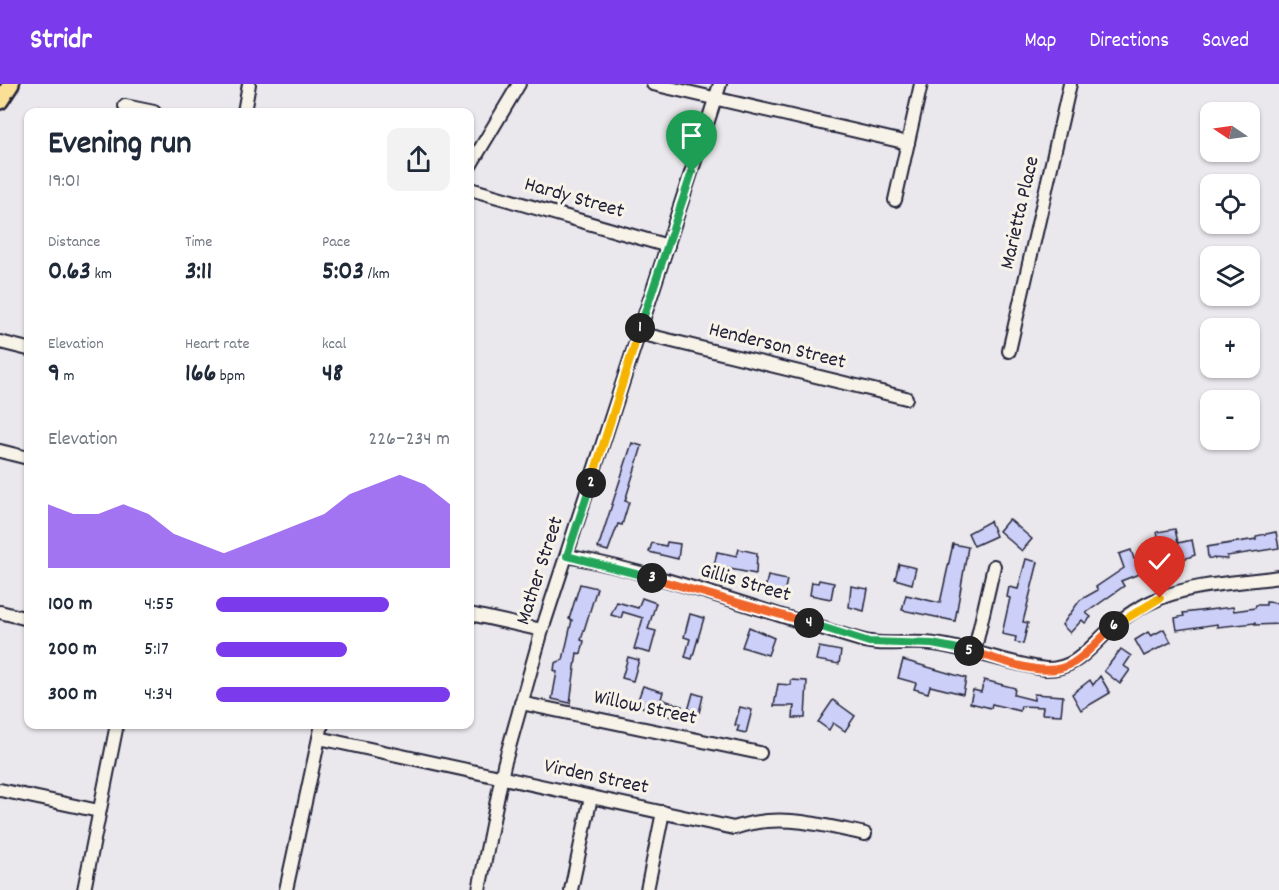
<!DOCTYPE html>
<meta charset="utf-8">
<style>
:root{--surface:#fff;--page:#f2f2f3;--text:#1f2937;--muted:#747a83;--accent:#7c3aed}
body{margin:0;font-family:Dekko,sans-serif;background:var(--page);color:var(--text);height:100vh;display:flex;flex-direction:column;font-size:22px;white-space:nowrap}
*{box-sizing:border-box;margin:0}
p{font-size:20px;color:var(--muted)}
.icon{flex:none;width:33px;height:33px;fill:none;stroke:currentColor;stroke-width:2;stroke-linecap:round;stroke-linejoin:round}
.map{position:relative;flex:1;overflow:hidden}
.side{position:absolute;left:24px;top:24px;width:450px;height:621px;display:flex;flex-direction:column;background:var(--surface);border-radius:12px;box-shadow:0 2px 4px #0004}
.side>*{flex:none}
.needle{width:39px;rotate:283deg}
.buttons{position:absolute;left:1200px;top:18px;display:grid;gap:12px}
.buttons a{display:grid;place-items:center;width:60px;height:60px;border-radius:12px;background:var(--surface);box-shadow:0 2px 4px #0004;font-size:30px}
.pin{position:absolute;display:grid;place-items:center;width:51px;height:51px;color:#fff;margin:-62px -26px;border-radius:50% 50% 50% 0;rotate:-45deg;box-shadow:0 0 6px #0007}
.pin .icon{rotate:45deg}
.km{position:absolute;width:30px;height:30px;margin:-15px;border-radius:50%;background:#222;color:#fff;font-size:16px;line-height:30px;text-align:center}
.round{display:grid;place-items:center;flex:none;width:63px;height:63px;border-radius:12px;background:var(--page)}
.headline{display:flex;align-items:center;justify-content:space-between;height:102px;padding:0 24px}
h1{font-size:33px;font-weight:800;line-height:45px}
.metrics{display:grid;grid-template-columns:repeat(3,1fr);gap:9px;height:102px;padding:6px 24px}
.metrics div{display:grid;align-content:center}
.metrics b{font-size:26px;font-weight:800}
.metrics small{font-size:16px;font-weight:400}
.metrics p{font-size:16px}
.chart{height:168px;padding:12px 24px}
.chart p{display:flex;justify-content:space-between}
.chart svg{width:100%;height:108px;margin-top:6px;fill:var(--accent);opacity:.7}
ul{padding:0 24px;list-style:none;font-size:20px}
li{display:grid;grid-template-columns:96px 72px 1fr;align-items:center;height:45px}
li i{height:15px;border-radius:8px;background:var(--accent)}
header{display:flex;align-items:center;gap:36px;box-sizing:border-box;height:84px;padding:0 30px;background:var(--accent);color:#fff}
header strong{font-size:28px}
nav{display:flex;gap:33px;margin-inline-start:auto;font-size:21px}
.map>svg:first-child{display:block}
</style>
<header>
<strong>Stridr</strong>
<nav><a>Map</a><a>Directions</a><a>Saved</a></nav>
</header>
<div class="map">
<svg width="1279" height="806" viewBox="0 0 1279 806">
<rect width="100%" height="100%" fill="#eae8ec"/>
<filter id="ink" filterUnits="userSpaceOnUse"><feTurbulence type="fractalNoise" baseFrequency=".0167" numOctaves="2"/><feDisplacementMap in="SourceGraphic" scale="12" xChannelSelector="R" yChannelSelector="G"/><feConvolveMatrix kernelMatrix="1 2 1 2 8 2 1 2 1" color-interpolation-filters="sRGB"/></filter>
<g filter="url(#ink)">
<g fill="#cccff7" stroke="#22223b" stroke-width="1.5">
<path d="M632,359L642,362L625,417L629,418L622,441L618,440L608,467L598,464Z"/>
<path d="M1009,435L1032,455L1022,467L999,447Z"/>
<path d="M990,437L996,452L974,462L968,449Z"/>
<path d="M1175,445L1178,459L1192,456L1195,471L1181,476L1182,479L1159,484L1160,488L1146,493L1144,488L1121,497L1124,502L1086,529L1091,533L1085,539L1082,536L1070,549L1062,541L1080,516L1098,506L1096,503L1124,484L1119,470L1131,466L1134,475L1161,464L1157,448Z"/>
<path d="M1276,448L1279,464L1227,472L1228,475L1208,474L1207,463L1256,455V452Z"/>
<path d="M667,458L680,460L678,475L649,468L652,459L666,462Z"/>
<path d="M953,460L968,463L955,537L902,526L906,511L940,519Z"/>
<path d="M739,465L757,469L756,490L714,482L717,468L737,472Z"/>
<path d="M1026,475L1038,478L1023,538L1028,539L1023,560L1015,558L1016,553L1002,550L1010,514L1007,513L1009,503L1018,505Z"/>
<path d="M899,480L916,484L912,500L895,495Z"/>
<path d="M768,492L787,496L783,513L764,509Z"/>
<path d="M819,496L834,499L831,515L810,511L812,498L818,499Z"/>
<path d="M580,500L597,504L581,556L584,557L581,570L577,569L570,619L552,615L557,588L554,587L555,579L563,576L572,536L569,535Z"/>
<path d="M851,502L868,505L864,527L849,523Z"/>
<path d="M642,514L656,519L648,545L656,547L650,569L634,565L643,534L623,528L621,534L611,531L617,518L638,524Z"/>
<path d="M1266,518L1279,519V540L1255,541V539L1217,543V540L1177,546L1175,534L1184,532L1183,529L1233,523L1234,527L1255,524L1256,521H1266Z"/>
<path d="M690,530L704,534L692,575L685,573L690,555L684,553Z"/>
<path d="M749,543L774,554L768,571L742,563Z"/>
<path d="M1164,545L1171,558L1144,572L1135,556L1148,548L1151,552Z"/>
<path d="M819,563L841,567L839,580L816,576Z"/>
<path d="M1121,565L1131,572L1124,582L1130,586L1120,600L1104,587Z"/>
<path d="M628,573L639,576L633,597L622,594Z"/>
<path d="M903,576L966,594L963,610L930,602L928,609L914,605L916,599L898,594Z"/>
<path d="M1100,592L1110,609L1081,626L1072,610L1090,596L1093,601Z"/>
<path d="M791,596L807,597L805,634H793L794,622H774L778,600L791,601Z"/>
<path d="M984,596L1015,604L1014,611L1034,616V610L1063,612L1061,631L1042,630L1043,623L1021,622L1020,627L992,620L991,624L970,619L973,606L981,608Z"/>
<path d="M643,602L663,608L661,615L682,622L678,635L636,621Z"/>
<path d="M693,609L703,612L699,629L688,627Z"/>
<path d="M833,616L855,632L845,647L833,639L829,646L818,638Z"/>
<path d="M740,623L752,626L746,649L737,647L739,642L735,641Z"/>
</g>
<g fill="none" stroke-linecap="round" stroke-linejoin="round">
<defs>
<g id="minor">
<path d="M653,0L908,59"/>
<path d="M125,22L154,28"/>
<path d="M244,28L249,0"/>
<path d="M470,82L519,0"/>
<path d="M470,105L668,162"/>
<path d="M895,116L921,0"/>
<path d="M639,249L906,314"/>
<path d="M0,258L28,265"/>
<path d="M1009,267L1070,0"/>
<path d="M0,367L28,374"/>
<path d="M567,472C667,491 764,528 861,556C884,563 909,556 934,560C971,565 1007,579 1045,585C1077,586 1090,562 1113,543C1126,531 1143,521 1160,514C1197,499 1240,499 1279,493"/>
<path d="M0,528L28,535"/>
<path d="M470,530L542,546"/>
<path d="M974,569L994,482"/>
<path d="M521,619L760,669"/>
<path d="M319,654L734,744C778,728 821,741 865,750"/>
<path d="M0,706L99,727"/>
<path d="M84,806L117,640"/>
<path d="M286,806L322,640"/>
<path d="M479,806L504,681L542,546L720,0"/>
<path d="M571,806L591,713"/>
<path d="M647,806L663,728"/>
</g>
<path id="major" d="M0,17L11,0"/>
</defs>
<use href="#minor" stroke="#22223b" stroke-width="16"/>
<use href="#major" stroke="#22223b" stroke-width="20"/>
<use href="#minor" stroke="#f7f3e8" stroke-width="12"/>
<use href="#major" stroke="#fadf96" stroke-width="15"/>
</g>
</g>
<g fill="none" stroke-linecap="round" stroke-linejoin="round" filter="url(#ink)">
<defs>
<path id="split-1" d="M640,244L692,88"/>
<path id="split-2" d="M591,399L640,244"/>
<path id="split-3" d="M591,399L567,472L652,494"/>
<path id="split-4" d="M652,494L809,539"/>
<path id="split-5" d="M809,539L869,558L932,560L969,567"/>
<path id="split-6" d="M969,567C998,574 1045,597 1073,579C1088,570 1100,554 1114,542"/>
<path id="split-7" d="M1114,542L1160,514"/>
</defs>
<use href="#split-1" stroke="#fff" stroke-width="12"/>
<use href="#split-2" stroke="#fff" stroke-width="12"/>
<use href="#split-3" stroke="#fff" stroke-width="12"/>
<use href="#split-4" stroke="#fff" stroke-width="12"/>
<use href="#split-5" stroke="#fff" stroke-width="12"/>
<use href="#split-6" stroke="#fff" stroke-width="12"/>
<use href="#split-7" stroke="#fff" stroke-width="12"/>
<use href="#split-1" stroke="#22a559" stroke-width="8"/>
<use href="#split-2" stroke="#f5b400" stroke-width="8"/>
<use href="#split-3" stroke="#22a559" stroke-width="8"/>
<use href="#split-4" stroke="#f0652b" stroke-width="8"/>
<use href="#split-5" stroke="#22a559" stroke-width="8"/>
<use href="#split-6" stroke="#f0652b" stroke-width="8"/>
<use href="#split-7" stroke="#f5b400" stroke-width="8"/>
</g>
<g text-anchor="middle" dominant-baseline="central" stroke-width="6" stroke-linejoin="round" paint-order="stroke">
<g font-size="21" fill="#22223b" stroke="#f7f3e8">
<text transform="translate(574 115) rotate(16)">Hardy Street</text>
<text transform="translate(1021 129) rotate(-77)">Marietta Place</text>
<text transform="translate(777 263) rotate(14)">Henderson Street</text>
<text transform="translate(541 487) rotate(-72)">Mather Street</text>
<text transform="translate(745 500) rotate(16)">Gillis Street</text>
<text transform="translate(645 625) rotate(12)">Willow Street</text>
<text transform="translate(596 694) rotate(12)">Virden Street</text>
</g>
</g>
</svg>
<div class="buttons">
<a><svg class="needle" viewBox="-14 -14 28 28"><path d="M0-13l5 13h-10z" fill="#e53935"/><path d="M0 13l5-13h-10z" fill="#747a83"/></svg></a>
<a><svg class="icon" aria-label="locate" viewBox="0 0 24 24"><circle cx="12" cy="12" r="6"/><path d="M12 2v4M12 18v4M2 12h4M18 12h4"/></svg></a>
<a><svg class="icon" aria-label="layers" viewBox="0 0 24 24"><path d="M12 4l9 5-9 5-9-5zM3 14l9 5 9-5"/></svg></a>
<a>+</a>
<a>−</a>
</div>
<div class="pin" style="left:692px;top:88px;background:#1e9e55"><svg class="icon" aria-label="arrive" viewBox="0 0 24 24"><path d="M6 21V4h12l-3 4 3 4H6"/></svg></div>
<div class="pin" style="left:1160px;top:514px;background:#d93025"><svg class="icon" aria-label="check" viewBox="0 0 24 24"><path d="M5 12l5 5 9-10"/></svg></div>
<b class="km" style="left:640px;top:244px">1</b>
<b class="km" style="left:591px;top:399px">2</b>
<b class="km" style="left:652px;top:494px">3</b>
<b class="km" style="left:809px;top:539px">4</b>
<b class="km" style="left:969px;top:567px">5</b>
<b class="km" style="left:1114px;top:542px">6</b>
<section class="side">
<div class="headline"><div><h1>Evening run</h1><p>19:01</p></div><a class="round"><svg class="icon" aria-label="share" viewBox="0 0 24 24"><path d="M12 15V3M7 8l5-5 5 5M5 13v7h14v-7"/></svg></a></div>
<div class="metrics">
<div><p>Distance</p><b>0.63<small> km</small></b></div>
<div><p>Time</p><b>3:11</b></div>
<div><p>Pace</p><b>5:03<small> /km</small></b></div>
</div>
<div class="metrics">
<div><p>Elevation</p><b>9<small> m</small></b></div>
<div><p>Heart rate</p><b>166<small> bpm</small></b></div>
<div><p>kcal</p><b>48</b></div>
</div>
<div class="chart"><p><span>Elevation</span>226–234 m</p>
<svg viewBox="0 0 160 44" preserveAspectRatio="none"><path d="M0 44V18L10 22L20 22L30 18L40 22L50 30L60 34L70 38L80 34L90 30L100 26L110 22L120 14L130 10L140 6L150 10L160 18V44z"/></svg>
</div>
<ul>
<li><b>100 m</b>4:55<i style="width:74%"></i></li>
<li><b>200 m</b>5:17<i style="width:56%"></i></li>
<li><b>300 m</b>4:34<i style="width:100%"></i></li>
</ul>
</section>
</div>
